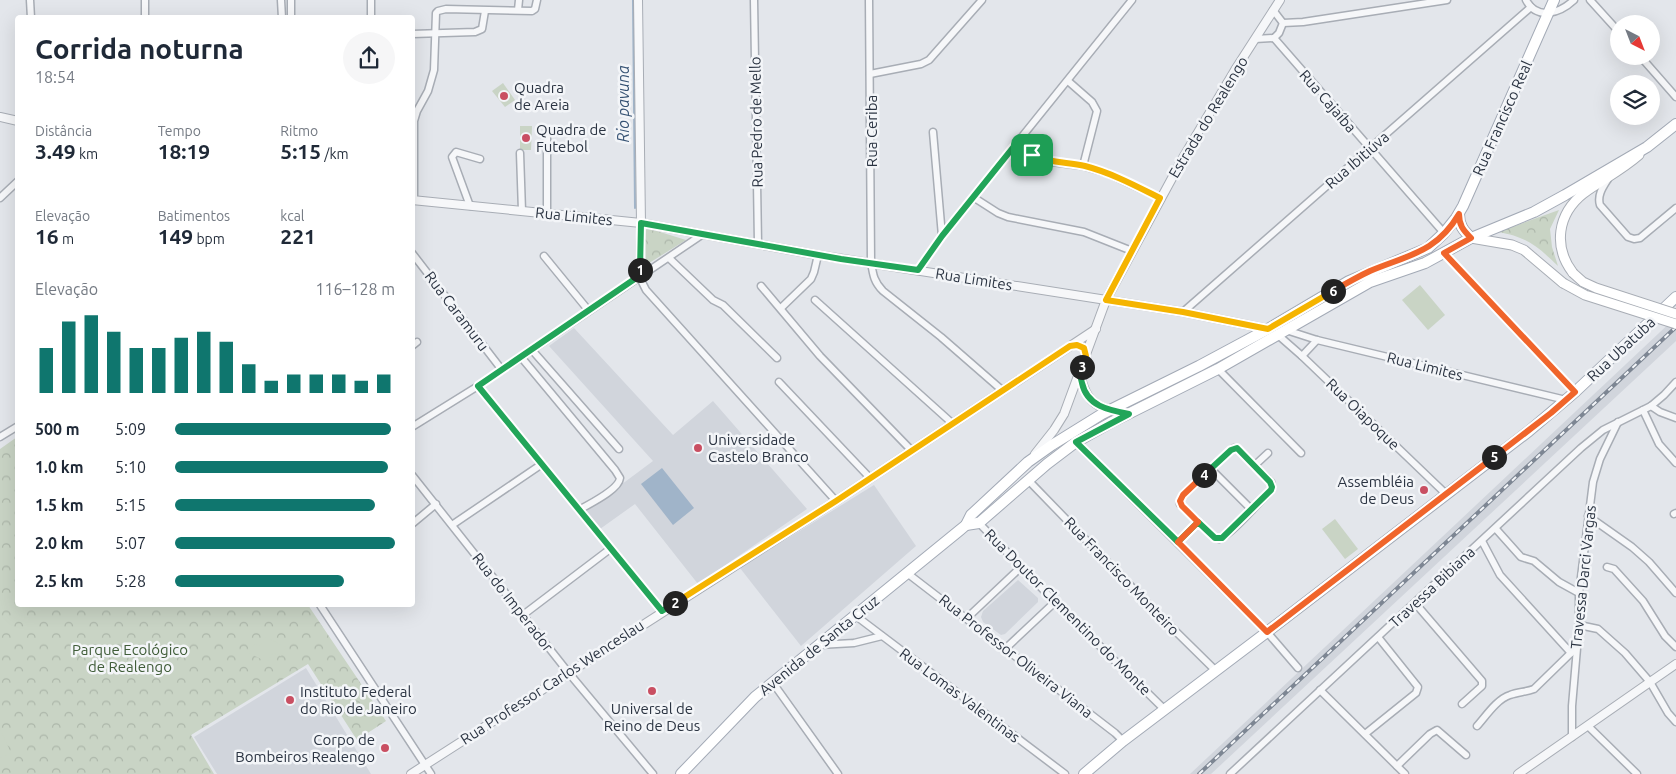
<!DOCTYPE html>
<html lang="pt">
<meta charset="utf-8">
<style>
:root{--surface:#fff;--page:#f6f6f7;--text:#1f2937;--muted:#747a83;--accent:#0f766e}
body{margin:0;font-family:Ubuntu,sans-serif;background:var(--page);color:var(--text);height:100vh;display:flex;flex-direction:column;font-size:19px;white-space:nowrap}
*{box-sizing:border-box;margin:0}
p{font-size:16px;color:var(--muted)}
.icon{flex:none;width:28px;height:28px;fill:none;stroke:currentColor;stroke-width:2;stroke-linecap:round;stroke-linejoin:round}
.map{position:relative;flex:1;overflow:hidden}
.sheet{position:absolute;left:15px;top:15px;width:400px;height:592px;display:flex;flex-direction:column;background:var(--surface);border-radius:5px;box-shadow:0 5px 20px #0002}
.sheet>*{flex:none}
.needle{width:32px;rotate:138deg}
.tools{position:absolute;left:1610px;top:15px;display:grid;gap:10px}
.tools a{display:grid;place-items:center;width:50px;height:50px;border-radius:50%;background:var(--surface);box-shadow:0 5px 20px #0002;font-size:25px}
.pin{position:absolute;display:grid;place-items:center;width:42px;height:42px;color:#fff;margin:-21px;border-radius:10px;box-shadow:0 2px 8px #0006}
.km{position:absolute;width:25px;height:25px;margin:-12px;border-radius:50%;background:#222;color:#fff;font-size:14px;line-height:25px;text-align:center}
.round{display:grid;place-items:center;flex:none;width:52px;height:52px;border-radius:26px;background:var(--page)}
.head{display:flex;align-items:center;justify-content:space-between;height:85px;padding:0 20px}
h1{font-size:28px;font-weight:700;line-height:38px}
.metrics{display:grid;grid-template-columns:repeat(3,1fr);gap:8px;height:85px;padding:5px 20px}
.metrics div{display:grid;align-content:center}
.metrics b{font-size:21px;font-weight:700}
.metrics small{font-size:14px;font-weight:400}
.metrics p{font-size:14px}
.chart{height:140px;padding:10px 20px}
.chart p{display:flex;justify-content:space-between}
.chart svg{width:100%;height:90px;margin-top:5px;stroke:var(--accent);stroke-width:6}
ul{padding:0 20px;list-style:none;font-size:16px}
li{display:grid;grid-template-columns:80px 60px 1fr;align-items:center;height:38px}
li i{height:12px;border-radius:6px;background:var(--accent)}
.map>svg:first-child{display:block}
</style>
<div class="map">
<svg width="1676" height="774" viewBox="0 0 1676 774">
<defs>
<pattern id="park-crowns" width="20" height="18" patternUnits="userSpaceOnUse" patternTransform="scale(1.25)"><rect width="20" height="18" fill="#c9d4c5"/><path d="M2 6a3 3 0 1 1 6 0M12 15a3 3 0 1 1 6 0" fill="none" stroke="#adb7aa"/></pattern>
</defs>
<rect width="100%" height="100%" fill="#e3e6eb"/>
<g fill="#d1d5dc">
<path d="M1676,317V341L1211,774H1190Z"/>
<path d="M574,328L673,435L713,401L807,509L698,584L635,504L600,529L586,511L653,461L549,346Z"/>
<path d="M874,485L916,546L801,646L740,568Z"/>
<path d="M1018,580L1038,598V602L1005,634L1001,635L983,622L981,617L983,611Z"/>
<path d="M306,668L371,774H217L194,737Z"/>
</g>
<g fill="url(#park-crowns)">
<path d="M1559,210L1550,229L1552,247L1558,266C1537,246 1527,237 1498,232Z"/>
<path d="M644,227L686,240L646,265Z"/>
<path d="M17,437L18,605H308L386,721L357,740L308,664L191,735L214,774H0V449Z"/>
</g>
<g fill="#c9d4c5">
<path d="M503,83L515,100L505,107L492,91Z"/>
<path d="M520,126H532L531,150H520Z"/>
<path d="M1420,285L1445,315L1428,330L1402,300Z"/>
<path d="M1335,519L1358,549L1345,559L1322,529Z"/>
<path d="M265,637L286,647L281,656L273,653L267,662L249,653L254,644L260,646Z"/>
<path d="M0,729L11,753L0,758Z"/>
</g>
<path fill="#a0b4c9" d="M662,468L694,508L673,525L641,484Z"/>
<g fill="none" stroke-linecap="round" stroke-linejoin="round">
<path stroke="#a0b4c9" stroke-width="2" d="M633,0L635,208"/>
<defs>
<g id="minor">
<path d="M30,0L31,18"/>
<path d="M145,0V18"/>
<path d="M281,0L282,18"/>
<path d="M754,0L758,243"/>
<path d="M869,0L871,262C873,275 874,282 883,291L941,337L1003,391"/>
<path d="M1526,0C1537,21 1560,13 1574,0"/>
<path d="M1590,0L1619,32"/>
<path d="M518,10L519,0"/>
<path d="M1273,10L1283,23"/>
<path d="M291,18V0"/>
<path d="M371,18V0"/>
<path d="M1283,23L1303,22L1447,0"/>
<path d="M412,34L475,32L482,29L485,11"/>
<path d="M1274,38L1444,233"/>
<path d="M1274,38L1279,33L1283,23"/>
<path d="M1255,39L1274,38"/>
<path d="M1640,56L1676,97"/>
<path d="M870,74L921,64L929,60L982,0"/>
<path d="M1068,81L1092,102L1097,111L1083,166"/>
<path d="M933,132L942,236"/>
<path d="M1016,144L1041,159L1052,162L1083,166L1107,173L1160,198"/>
<path d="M520,153L522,211"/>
<path d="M1608,179C1603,187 1597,195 1600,205L1628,237L1634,239L1640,238L1676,208"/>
<path d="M973,197L998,213L1008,217L1084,232L1132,251"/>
<path d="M0,198L18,181"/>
<path d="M414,200V121L417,111L428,91L434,70L436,13L438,11L446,9L532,11L535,9L537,0"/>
<path d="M470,206L452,157L456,152L480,159"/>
<path d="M547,213V138"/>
<path d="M641,223L639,276L646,290L836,501"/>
<path d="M412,253L502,370"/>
<path d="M1444,253L1575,392"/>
<path d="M544,256L589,311"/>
<path d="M669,258L713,300L723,305L777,358"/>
<path d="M918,270L942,236L1132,0"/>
<path d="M761,286L820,356L912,451"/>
<path d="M815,300L953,424"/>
<path d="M781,308L811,279L814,272L818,255"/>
<path d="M1183,312L1531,7"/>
<path d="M1286,330L1317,340L1566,400"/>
<path d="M1278,335L1302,356L1446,494"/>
<path d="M412,346L417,342"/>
<path d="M532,350L619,449"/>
<path d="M1302,356L1317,340"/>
<path d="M521,357L615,470L620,478C619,490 589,504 579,510"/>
<path d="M1218,369L1301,453"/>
<path d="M779,382L870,478"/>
<path d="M478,386L662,611"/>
<path d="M1651,406L1660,412L1676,418"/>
<path d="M1643,410L1659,444L1676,463"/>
<path d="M412,427L478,386L703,234"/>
<path d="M0,437L18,426"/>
<path d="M1076,442L1267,632L1298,668"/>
<path d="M1211,469L1252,510"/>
<path d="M412,475L568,672L653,774"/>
<path d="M1029,481L1152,608L1216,671"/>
<path d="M1674,514L1676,513"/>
<path d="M1588,516L1632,547L1649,562L1676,593"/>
<path d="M977,521L1055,602L1165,710"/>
<path d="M1198,522L1215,538L1219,539C1231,535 1260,501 1271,490L1272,487L1271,482L1254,466"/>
<path d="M412,524L436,504"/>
<path d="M452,525L542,464"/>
<path d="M1496,529L1521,557L1534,561L1559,582L1579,593"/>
<path d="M1482,541L1500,575L1571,653"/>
<path d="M1177,542L1198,522L1180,504V501L1183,495L1231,450L1234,448L1239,450L1254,466L1268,453"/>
<path d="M1607,567L1614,569L1643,601L1665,636L1676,647"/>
<path d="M907,573L1115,733L1123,741"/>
<path d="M1415,603L1482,681V686L1462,704"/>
<path d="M320,605L431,774"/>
<path d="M523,615L610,549"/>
<path d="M856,616L1065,774"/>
<path d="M967,618L1021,567"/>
<path d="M1579,625L1598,629L1625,653L1650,682L1668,713L1676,722"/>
<path d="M819,645L854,643L882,636"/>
<path d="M1005,649L1055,602"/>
<path d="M773,683L838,774"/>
<path d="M1320,690L1405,774"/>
<path d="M1477,726C1486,716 1497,699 1510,695C1518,692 1526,692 1534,689L1574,650"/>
<path d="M1588,726L1637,774"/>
<path d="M1365,734L1416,693L1418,687L1378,637"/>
<path d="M1572,737V706L1579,625V593L1593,482L1600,459L1618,422"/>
<path d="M1397,766L1430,734L1437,730L1466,755"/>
<path d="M1230,774L1581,448L1603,430L1651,406L1664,395L1676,382"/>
</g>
<g id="tertiary">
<path d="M638,0L641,223"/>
<path d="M0,117L18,121"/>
<path d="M412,200L641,223L818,255L1183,312L1268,329"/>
<path d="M1080,374C1087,406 1098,408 1129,413"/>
<path d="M1035,454L1054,430L1064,414L1106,300L1184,156L1235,70L1280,0"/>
<path d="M411,774L836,501L1096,329"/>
<path d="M1518,774L1676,664"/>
</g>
<g id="secondary">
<path d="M1471,238L1512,245L1524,250L1563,283"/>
<path d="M1573,273C1553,247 1557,214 1584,193C1602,180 1622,170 1639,155"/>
</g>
<g id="primary">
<path d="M1459,214C1459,225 1463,230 1471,238"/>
<path d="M966,525L979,523L1047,464L1076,442L1110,423L1218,369L1370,282L1425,263L1471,238L1534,212L1565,195L1647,147L1676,124"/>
<path d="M681,774L755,697L960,530L966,525L971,515L1028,462L1052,445L1102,414L1199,366L1268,329L1349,281L1428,248L1444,233L1456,218L1463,206L1554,0"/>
<path d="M1084,774L1123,741L1267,632L1529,431L1575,392L1676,297"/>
</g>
</defs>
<use href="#minor" stroke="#a8adb5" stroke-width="9"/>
<use href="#tertiary" stroke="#a8adb5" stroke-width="10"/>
<use href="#secondary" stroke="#a8adb5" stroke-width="11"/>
<use href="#primary" stroke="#a3aab6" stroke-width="12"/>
<use href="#minor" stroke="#f6f7f9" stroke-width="6"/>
<use href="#tertiary" stroke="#f6f7f9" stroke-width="8"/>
<use href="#secondary" stroke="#fff" stroke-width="9"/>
<use href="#primary" stroke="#fff" stroke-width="10"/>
<defs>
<path id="rail" d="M1199,774L1676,327"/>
</defs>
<use href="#rail" stroke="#7d8693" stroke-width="4"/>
<use href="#rail" stroke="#f3f5f8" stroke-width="2" stroke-dasharray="5.5" stroke-linecap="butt"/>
<defs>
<g id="secondary-bridge">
<path d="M1573,273L1583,282L1596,288L1676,314"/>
<path d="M1563,283L1585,295L1676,324"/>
</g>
</defs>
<use href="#secondary-bridge" stroke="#a8adb5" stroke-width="11" stroke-linecap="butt"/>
<use href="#secondary-bridge" stroke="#fff" stroke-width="9"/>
</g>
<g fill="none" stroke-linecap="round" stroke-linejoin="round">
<defs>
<path id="split-1" d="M640,270L641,223L841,259L918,270L942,236L1016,144L1032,155"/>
<path id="split-2" d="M640,270L639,276L478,386L662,611L675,603"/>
<path id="split-3" d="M675,603L836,501L1070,346L1077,345L1084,348L1086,356L1082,367"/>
<path id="split-4" d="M1082,367C1080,373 1080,376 1082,383C1087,406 1108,410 1129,414L1076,442L1178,542L1198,522L1215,538H1222L1271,490L1272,487L1270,482L1237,448L1231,450L1204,475"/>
<path id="split-5" d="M1204,475L1183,495L1180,501L1182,506L1198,522L1178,542L1267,632L1494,457"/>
<path id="split-6" d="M1333,291C1345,284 1357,277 1370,271C1408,255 1436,253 1459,214C1459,225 1463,230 1471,238L1444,253L1575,392L1551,413L1494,457"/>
<path id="split-7" d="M1032,155C1050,163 1067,162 1085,166C1112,173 1136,186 1160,198L1106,300L1183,312L1268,329L1333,291"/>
</defs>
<use href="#split-1" stroke="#fff" stroke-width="10"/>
<use href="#split-2" stroke="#fff" stroke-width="10"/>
<use href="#split-3" stroke="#fff" stroke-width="10"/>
<use href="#split-4" stroke="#fff" stroke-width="10"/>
<use href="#split-5" stroke="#fff" stroke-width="10"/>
<use href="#split-6" stroke="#fff" stroke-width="10"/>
<use href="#split-7" stroke="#fff" stroke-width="10"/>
<use href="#split-1" stroke="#22a559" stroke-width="6"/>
<use href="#split-2" stroke="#22a559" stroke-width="6"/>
<use href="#split-3" stroke="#f5b400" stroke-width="6"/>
<use href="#split-4" stroke="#22a559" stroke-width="6"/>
<use href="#split-5" stroke="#f0652b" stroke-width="6"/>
<use href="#split-6" stroke="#f0652b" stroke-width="6"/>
<use href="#split-7" stroke="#f5b400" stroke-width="6"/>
</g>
<g fill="#c94f62" stroke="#f3f5f8" stroke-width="2">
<circle cx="504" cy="96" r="5"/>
<circle cx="526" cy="138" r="5"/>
<circle cx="698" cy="448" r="5"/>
<circle cx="1424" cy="490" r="5"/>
<circle cx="652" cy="691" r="5"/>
<circle cx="290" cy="700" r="5"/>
<circle cx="385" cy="748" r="5"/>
</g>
<g text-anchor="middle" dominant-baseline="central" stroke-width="5" stroke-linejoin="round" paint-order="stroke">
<g font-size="15" fill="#2b3442" stroke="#f3f5f8" text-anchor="start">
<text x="514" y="87">Quadra<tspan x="514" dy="17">de Areia</tspan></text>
<text x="536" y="129">Quadra de<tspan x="536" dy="17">Futebol</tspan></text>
<text x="708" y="439">Universidade<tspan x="708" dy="17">Castelo Branco</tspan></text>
<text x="1414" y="481" text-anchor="end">Assembléia<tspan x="1414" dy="17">de Deus</tspan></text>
<text x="300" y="691">Instituto Federal<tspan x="300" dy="17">do Rio de Janeiro</tspan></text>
<text x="652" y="708" text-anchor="middle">Universal de<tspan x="652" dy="17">Reino de Deus</tspan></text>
<text x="375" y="739" text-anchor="end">Corpo de<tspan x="375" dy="17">Bombeiros Realengo</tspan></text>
</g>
<g font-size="15" fill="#2b3442" stroke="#f3f5f8">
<text transform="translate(1328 101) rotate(49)">Rua Cajaíba</text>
<text transform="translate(1208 117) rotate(-59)">Estrada do Realengo</text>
<text transform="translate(1502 118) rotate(-66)">Rua Francisco Real</text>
<text transform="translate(756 122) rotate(-91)">Rua Pedro de Mello</text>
<text transform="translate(871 131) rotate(-90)">Rua Ceriba</text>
<text transform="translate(1357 160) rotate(-41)">Rua Ibitiúva</text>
<text transform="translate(574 216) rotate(6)">Rua Limites</text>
<text transform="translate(974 279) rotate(9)">Rua Limites</text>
<text transform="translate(457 311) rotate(53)">Rua Caramuru</text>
<text transform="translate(1621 349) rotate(-43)">Rua Ubatuba</text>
<text transform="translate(1425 366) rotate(14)">Rua Limites</text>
<text transform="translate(1363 414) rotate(44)">Rua Oiapoque</text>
<text transform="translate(1122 576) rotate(46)">Rua Francisco Monteiro</text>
<text transform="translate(1583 577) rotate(-84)">Travessa Darci Vargas</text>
<text transform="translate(1432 587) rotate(-43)">Travessa Bibiana</text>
<text transform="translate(513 602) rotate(52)">Rua do Imperador</text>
<text transform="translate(1068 612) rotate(45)">Rua Doutor Clementino do Monte</text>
<text transform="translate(819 645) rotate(-39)">Avenida de Santa Cruz</text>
<text transform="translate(1016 656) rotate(38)">Rua Professor Oliveira Viana</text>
<text transform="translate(552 682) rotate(-33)">Rua Professor Carlos Wenceslau</text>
<text transform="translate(960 695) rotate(37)">Rua Lomas Valentinas</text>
</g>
<g font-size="15" fill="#405d39" stroke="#f3f5f8">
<text x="130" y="649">Parque Ecológico<tspan x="130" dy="17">de Realengo</tspan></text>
</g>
<g font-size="16" font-style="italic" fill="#375374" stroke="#f3f5f8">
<text transform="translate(623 104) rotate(-90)">Rio pavuna</text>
</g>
</g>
</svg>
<div class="tools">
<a><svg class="needle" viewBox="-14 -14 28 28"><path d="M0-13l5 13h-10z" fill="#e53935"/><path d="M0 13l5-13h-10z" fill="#747a83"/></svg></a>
<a><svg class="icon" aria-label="layers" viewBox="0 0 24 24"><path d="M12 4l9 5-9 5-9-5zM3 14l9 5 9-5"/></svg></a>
</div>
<div class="pin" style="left:1032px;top:155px;background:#1e9e55"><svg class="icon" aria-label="arrive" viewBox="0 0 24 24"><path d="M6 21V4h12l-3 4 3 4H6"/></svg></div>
<b class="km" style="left:640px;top:270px">1</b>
<b class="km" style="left:675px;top:603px">2</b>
<b class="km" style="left:1082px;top:367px">3</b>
<b class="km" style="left:1204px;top:475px">4</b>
<b class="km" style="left:1494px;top:457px">5</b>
<b class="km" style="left:1333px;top:291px">6</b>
<section class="sheet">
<div class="head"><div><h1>Corrida noturna</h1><p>18:54</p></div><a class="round"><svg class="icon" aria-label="share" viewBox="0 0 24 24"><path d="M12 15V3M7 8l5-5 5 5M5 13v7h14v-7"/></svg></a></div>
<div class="metrics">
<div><p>Distância</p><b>3.49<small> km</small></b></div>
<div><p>Tempo</p><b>18:19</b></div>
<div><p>Ritmo</p><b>5:15<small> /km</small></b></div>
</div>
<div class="metrics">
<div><p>Elevação</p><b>16<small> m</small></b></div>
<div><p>Batimentos</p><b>149<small> bpm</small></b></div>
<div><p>kcal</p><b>221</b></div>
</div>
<div class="chart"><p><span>Elevação</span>116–128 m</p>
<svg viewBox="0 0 160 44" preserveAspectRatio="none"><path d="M5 44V22M15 44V9M25 44V6M35 44V14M45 44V22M55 44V22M65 44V17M75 44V14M85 44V19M95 44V30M105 44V38M115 44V35M125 44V35M135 44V35M145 44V38M155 44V35"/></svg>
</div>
<ul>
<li><b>500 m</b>5:09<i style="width:98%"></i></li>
<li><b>1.0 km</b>5:10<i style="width:97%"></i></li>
<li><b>1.5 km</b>5:15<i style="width:91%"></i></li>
<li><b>2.0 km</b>5:07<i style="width:100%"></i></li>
<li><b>2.5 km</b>5:28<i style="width:77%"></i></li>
</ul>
</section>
</div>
